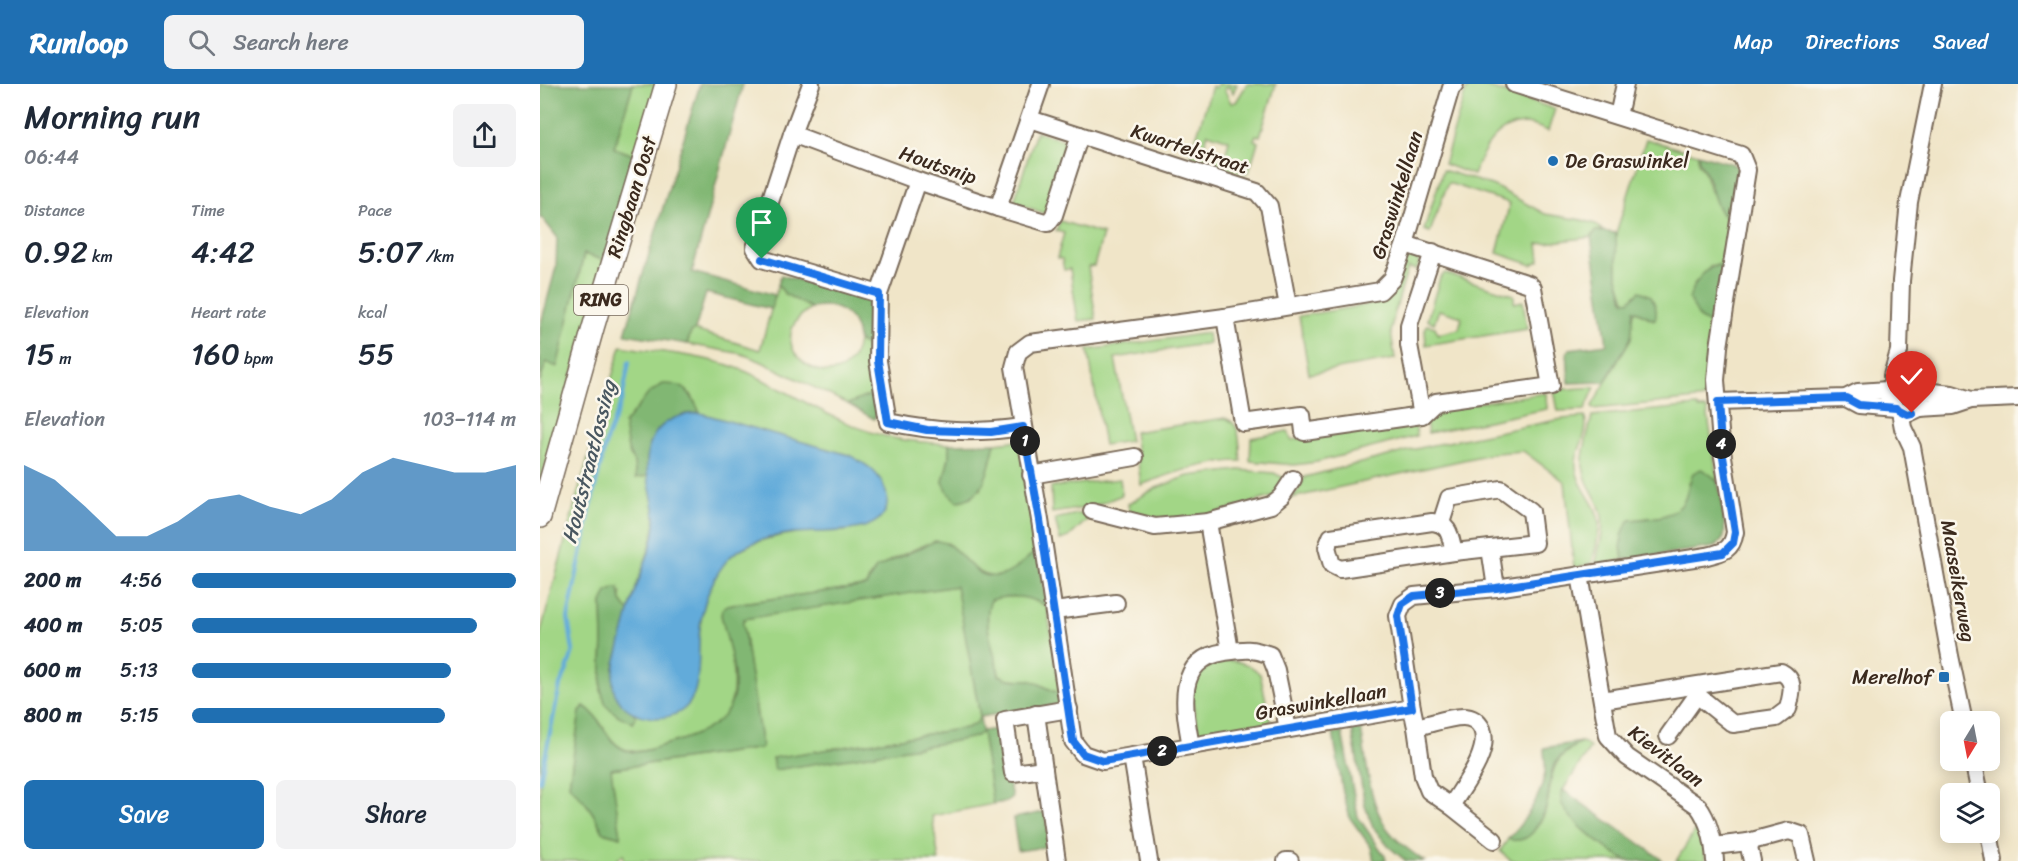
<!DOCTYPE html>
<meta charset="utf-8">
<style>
:root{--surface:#fff;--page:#f2f2f3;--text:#1f2937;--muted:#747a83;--accent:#1f6fb2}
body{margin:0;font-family:Sriracha,sans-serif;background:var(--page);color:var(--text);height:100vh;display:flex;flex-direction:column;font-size:22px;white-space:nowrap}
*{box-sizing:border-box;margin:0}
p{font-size:20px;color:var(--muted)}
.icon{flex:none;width:33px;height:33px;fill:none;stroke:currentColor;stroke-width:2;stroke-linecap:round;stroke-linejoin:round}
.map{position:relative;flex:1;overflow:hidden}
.drawer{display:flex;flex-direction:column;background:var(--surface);width:540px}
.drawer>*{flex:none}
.needle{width:39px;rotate:190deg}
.tools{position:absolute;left:1400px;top:627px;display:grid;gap:12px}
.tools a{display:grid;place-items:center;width:60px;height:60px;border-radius:9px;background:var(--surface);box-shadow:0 3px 15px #0003;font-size:30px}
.pin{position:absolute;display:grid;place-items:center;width:51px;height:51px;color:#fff;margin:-62px -26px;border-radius:50% 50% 50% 0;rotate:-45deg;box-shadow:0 0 6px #0007}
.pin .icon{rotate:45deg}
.km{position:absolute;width:30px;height:30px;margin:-15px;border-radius:50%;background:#222;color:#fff;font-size:16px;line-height:30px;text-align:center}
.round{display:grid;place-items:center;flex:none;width:63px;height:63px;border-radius:9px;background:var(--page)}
.overview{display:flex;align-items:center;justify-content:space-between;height:102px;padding:0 24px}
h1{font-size:33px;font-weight:600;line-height:45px}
.metrics{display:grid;grid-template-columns:repeat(3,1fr);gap:9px;height:102px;padding:6px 24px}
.metrics div{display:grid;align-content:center}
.metrics b{font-size:30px;font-weight:600}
.metrics small{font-size:16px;font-weight:400}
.metrics p{font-size:16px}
.chart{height:168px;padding:12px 24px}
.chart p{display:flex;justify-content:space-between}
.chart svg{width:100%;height:108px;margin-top:6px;fill:var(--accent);opacity:.7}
.button{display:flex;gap:12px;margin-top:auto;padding:12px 24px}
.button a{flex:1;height:69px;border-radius:9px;background:var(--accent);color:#fff;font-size:24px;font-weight:600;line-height:69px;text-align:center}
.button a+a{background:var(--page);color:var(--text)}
ul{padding:0 24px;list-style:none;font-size:20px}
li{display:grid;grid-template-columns:96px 72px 1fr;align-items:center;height:45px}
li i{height:15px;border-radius:8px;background:var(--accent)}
header{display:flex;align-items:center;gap:36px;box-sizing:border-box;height:84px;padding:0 30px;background:var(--accent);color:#fff}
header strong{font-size:28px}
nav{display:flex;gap:33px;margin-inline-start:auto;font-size:21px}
.search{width:420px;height:54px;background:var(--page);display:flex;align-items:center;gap:15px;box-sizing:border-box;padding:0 21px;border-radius:9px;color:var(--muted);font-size:22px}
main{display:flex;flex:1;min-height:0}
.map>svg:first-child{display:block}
</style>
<header>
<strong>Runloop</strong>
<div class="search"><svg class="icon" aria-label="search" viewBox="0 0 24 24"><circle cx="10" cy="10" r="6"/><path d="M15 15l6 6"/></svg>Search here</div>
<nav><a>Map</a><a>Directions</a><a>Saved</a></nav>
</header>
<main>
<section class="drawer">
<div class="overview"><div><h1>Morning run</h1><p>06:44</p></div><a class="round"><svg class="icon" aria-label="share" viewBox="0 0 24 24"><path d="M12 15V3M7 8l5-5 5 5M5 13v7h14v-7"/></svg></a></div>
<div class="metrics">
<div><p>Distance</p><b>0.92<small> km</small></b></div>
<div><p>Time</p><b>4:42</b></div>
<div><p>Pace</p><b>5:07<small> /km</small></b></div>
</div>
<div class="metrics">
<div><p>Elevation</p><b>15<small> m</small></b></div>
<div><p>Heart rate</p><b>160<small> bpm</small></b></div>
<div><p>kcal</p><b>55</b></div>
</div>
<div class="chart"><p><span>Elevation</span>103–114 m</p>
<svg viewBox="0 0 160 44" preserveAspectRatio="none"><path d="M0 44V9L10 15L20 26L30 38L40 38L50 32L60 23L70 21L80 26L90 29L100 23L110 12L120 6L130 9L140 12L150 12L160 9V44z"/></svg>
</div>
<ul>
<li><b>200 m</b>4:56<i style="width:100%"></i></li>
<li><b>400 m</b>5:05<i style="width:88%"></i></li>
<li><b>600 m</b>5:13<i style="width:80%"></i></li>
<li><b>800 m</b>5:15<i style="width:78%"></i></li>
</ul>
<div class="button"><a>Save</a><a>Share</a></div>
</section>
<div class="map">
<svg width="1478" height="777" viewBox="0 0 1478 777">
<rect width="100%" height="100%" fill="#fbf7ec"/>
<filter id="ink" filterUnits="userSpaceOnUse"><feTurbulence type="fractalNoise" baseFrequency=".0167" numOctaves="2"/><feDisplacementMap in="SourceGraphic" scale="12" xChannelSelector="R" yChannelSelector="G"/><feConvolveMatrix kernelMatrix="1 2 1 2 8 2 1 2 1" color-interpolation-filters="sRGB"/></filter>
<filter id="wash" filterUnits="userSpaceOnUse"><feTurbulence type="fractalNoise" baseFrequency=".008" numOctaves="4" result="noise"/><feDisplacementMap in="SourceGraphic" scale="24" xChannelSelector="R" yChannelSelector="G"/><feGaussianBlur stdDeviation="1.35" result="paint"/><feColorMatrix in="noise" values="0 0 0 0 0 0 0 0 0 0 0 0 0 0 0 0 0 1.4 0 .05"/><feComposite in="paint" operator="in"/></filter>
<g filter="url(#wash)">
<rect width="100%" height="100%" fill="#f0e5c8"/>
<g fill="#a2d686" stroke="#6e8052" stroke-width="1.5" fill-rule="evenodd">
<path d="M93,0H118L97,72L74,64Z"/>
<path d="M677,0H697L693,9L689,3L684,5L691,19L696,18L707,0H736L720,52L716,51L714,56L718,58L709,87L705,90L671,80L674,70L685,73L689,56L668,49L662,66L670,68L667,79L654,75L651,70L672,2L676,4Z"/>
<path d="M932,1L943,2L1015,25L1008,47C1001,44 992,40 985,40C954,41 943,67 933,91L904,80L926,6Z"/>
<path d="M496,48L533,59L506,130L474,118Z"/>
<path d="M1106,55L1158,70V78L1164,87L1170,106L1192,134L1183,180L1171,182L1154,200L1160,235L1172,241L1167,314L1053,325L1052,322L1091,254L1094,226L1114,236L1095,211L1089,218L1085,216L1077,190L1076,149Z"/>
<path d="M903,86L954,102L1005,130L1042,136L1055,140L1063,147H1056L1051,153L998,160L1000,176L992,181L957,169L970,119L908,99L890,148L884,146Z"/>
<path d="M520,137L563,150L554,182L548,183L556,235L538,237L530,185L524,186L522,175L517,174L524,149L516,147Z"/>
<path d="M867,169L876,171L879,179L877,186L868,184L853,234L851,247L855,275L769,290L759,232L838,219C856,207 860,188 867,169Z"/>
<path d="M44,170L66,177L0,399V298L6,277L17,282Z"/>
<path d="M905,189L974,211V219L983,217L987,245L886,261L885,246L887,241L895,243L898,250L919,245L922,233L899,226L894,239L887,236L900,194Z"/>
<path d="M238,201L245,210L271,224C209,263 307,326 318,257L332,265L335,309L308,320L220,277L202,270L147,260L151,248L154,246L220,266Z"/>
<path d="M668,249L669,259L575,274L590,357L564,361L548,266Z"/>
<path d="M81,262C122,269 168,271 207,288C257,311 303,345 358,355C375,358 392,359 409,360V374L403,398L441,406L455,359L481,356L498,467C489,473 481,482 472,488C446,504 424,476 408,459L386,460L349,477L330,492L326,502L187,521C188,538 189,556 191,572C199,626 188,644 134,659C119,662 98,672 84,665C69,659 65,642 54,631C51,627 47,625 44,622L40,628L29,701C45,716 54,729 63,748L81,753L70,685L222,664L203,540L204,534L417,502L440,632L436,640L426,644L232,674L235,686L415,657L442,647L453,720L392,732L399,777H85L83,770L76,777H0V551L37,412ZM151,310L160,329L309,371L305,447C287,448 268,446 250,450C231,453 210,458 194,470C159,496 158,554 157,594L115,634L96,630L93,639L61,607L63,556L62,519L81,508V517L90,529L96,504L111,460L115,440V425L108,392L96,394L94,379L88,366Z"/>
<path d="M1055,303L1045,326L1018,327L1014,306Z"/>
<path d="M1006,309L1007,325L888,349L886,337L900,324Z"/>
<path d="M1157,322L1159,325H1167L1178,398L1169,390L1149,398C1148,404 1147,412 1144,417C1135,435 1108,434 1091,436C1080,449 1080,461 1083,476L1055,481C1060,459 1068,439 1057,417C1050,403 1046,399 1043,383C1041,370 1049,346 1052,332Z"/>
<path d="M1045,333C1049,351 1038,361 1036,378C1034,401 1057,417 1059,438C1060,451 1055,466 1052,479L1034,484L1025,398L983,367L955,369L751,414L757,408L765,393L888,362L1022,335Z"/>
<path d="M685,334C702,339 699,361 701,377C668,377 631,389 601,401L594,348Z"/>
<path d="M875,339L877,352L777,378L754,381L710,377L711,354L748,347L751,356Z"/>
<path d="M699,386L734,389L750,397L738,411L666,432L622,437L590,431L588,420L616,404L648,392Z"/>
<path d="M580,395L582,411L552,423L512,429L511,403Z"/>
<path d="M537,430H551L569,434L548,435L529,453L520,456L515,435Z"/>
<path d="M484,512L507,522L520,609C508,607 500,598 488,596C477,595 467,597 459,590C455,568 441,538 451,516L460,513Z"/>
<path d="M685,576C699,577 710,580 720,590L731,639L659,651L650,605C660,590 667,579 685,576Z"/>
<path d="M1041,658L1045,659L1050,664L1023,706L1021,714L1074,769L1090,777H971L960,767L968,755L972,756C980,751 993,745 1000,738C1004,733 1007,722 1008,716C1013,684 1012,675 1041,658Z"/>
<path d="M1160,739L1164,747L1165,777H1136Z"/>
</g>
<g fill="#81b773" stroke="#5e7048" stroke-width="1.5">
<path d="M0,0H93L74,64L97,72L66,177L44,170L17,283L6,278L0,298V243L16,183L17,153L3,135L0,134Z"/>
<path d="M160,0H203L152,188L235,211L231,225L166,209L155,246L151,248L147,260L85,250Z"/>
<path d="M1158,70L1193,80L1198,85L1199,96L1192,134L1186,135C1173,121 1173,104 1165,87C1161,80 1158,78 1158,70Z"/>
<path d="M1056,147L1076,149L1077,190L1084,216L1089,217L1100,207L1111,212C1115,220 1118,227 1115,236L1094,226L1091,254L1065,298L1029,299L1027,269L1029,265L1067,260L1051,153Z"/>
<path d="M1183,180L1172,241L1160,235L1149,215C1155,197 1164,183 1183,180Z"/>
<path d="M241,191L334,218L332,265L318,257C317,230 295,217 271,224L245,210L238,201Z"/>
<path d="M123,300C147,299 151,310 160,329L145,330L114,352L108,368L107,384L108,392L96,394L94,379L88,366L84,340L109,309Z"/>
<path d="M335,309L337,329L334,335L308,320Z"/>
<path d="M455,359C449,383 446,415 417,417L409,410L403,398L409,374V360Z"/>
<path d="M1161,385C1166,388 1172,391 1176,396C1181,402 1186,445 1184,453C1182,458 1178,460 1174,463L1083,476C1080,461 1080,449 1090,436C1108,434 1135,435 1144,417C1148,409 1149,398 1153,389Z"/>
<path d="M395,457C423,457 429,501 463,491C477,487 485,473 498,467L507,522C488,512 471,510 451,516C441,538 455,568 459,591C467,597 478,595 488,596C500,598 508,607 520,609L522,620L440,633L442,647L457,645L462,691L468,696L472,713L465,718L453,720L442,648L435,653L415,657L235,686L232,674L426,644L436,640L440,632L416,502L204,535L203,540L222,664L71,685L81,753L63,748C54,729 45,716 29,701L40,628L44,622C61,632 65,656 83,665C96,672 114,664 127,660C213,637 199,602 181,531L182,526L187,521L326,502L336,484Z"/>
<path d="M74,504H79L81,517L90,529L74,583L73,599L93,629L96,630L93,639L77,631L66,621L61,606L63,556L62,519L67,508Z"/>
<path d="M821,645C827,676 828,716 846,743C856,757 870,767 884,777H866L848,762L833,743L825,722L812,646Z"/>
<path d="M802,648L818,733L845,772L846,777H834L831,763L810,734L803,709L793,649Z"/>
<path d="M1041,658C1032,663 1022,669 1016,678C1008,690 1010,710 1006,723C1003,733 998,740 993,748C986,756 978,758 968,755C984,738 1002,712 1005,688C1006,681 1004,672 1004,664Z"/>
<path d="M1023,706L1120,774L1122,777C1112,777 1099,777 1089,777C1073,772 1028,736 1022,720C1020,715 1021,711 1023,706Z"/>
<path d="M505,728L510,762L478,767L473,734Z"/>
</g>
<path fill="#62abda" stroke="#4e6a7c" stroke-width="1.5" d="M160,329L309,371C326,380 340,388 346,408C358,456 279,446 253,449C232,452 205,459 190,473C173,491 163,518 160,543C157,565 163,605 147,622C129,642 87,635 76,612C70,600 74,584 77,572C85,546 90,519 100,493C106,475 115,456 115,436C115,418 107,401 107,383C106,347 127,330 160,329Z"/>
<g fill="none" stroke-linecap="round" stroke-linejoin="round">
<path stroke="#62abda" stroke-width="4" d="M0,697L20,601L27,586L33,567L28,534L52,416L67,354L82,316L89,278"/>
</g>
</g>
<g filter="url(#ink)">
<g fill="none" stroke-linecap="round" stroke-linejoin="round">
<defs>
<g id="minor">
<path d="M271,0L252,50L378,97L458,124L501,0"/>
<path d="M915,0L911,4L865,160L852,195L840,207L685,233L490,259L478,268L474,283L500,436L533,657L543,670L563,677L872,624L858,532L863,520L874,512L956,504L1167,472C1184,468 1192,466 1195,448L1181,360L1176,296L1179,263L1207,86L1201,71L974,0"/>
<path d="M1078,32L1085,0"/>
<path d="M490,35L717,108L729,122L748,222"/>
<path d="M252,50L215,164L222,175L339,210"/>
<path d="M378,97L339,210L338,277L348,338C396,348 434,350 483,343"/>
<path d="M458,124L508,139L514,131L540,51"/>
<path d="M685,233L703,339L762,331L764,348L882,331L896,318L1011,302L993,204L989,200L865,160"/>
<path d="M1355,299L1369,301L1381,313L1380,324L1367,330L1356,324L1348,312L1350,302Z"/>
<path d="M1353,301L1352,292L1359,267L1361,197L1369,118L1393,0"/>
<path d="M1374,306L1412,310L1431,316"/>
<path d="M1306,314L1319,321L1356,324"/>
<path d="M1178,318L1306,314L1318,308L1348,306"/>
<path d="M1380,324L1413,322L1431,316L1478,314"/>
<path d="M1360,327L1363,344L1372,363L1410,572L1424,638"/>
<path d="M882,331L869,261V241L893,168"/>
<path d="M491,391L595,373"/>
<path d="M552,427L615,443L668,438L731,421L741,413L753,395"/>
<path d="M668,438L690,567"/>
<path d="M892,438C910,440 910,452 914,468L800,485L792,481L787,463L791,453Z"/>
<path d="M901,439L909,414L961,405L991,427L995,459L914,468"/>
<path d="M950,464L956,504"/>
<path d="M1040,491L1068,652L1087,673L1158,722C1169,737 1174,759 1175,777"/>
<path d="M514,527L576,519"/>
<path d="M1062,616L1241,588C1257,596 1251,611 1248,625L1236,634L1193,640L1157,611"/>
<path d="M872,624L876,643L883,692L889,707L911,722L954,756"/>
<path d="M496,630L517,777"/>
<path d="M876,643C891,640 908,633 923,633C932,633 938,637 942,645C951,668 923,702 911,722"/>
<path d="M1128,652L1157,611L1155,602"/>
<path d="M651,662C644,625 634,575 685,568C705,565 711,564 730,571L736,586L748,645"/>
<path d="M592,672L609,777"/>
<path d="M1433,676L1440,710"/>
<path d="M504,685L473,689L465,636L529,625"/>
<path d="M1449,748L1454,777"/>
<path d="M1174,762L1208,758"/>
<path d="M746,777H750"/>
<path d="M1212,777L1208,758L1249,747L1261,751L1267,777"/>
</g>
<path id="major" d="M0,433L53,244L126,0"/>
</defs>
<use href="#minor" stroke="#7a6b5a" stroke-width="20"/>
<use href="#major" stroke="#7a6b5a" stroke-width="24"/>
<use href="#minor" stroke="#fff" stroke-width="16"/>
<use href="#major" stroke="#fff" stroke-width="21"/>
</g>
</g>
<g fill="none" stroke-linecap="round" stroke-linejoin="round" filter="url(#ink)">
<defs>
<path id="route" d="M222,175L339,210L338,277L348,338L387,346L451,348L483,343L500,436L533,657L543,670L563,677L872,624L858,532L862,520L874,512L956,504L1183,469L1193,459L1195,448L1181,360L1178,318L1306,314L1319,321L1356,324L1367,330L1372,329"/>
</defs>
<use href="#route" stroke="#fff" stroke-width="12"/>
<use href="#route" stroke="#1a73e8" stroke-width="8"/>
</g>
<g fill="#1f6fb2" stroke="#fbf7ec" stroke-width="2">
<circle cx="1013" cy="77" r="6"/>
<rect x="1398" y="587" width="12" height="12" rx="3"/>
</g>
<g text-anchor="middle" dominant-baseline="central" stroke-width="5" stroke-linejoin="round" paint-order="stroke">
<rect fill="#fbf7ec" stroke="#75685c" stroke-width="1.5" x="34" y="201" width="54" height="30" rx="4.5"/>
<g font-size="18" font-weight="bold" fill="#3b2a1e">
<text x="61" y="216">RING</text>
</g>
<g font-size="20" fill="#3b2a1e" stroke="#fbf7ec">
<text transform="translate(650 65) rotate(18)">Kwartelstraat</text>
<text transform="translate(398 81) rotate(19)">Houtsnip</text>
<text transform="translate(857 111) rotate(-73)">Graswinkellaan</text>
<text transform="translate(92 113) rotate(-73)">Ringbaan Oost</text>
<text transform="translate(1418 497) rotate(80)">Maaseikerweg</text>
<text transform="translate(781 618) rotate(-10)">Graswinkellaan</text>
<text transform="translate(1126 672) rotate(37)">Kievitlaan</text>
</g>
<g font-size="20" fill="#3b2a1e" stroke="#fbf7ec" text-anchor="start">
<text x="1025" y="77">De Graswinkel</text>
<text x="1392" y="593" text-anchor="end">Merelhof</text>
</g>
<g font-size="21" font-style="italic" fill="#495760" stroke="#fbf7ec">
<text transform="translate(49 378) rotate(-76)">Houtstraatlossing</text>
</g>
</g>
</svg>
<div class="tools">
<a><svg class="needle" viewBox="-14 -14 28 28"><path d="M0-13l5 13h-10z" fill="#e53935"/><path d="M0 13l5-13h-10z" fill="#747a83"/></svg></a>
<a><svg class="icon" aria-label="layers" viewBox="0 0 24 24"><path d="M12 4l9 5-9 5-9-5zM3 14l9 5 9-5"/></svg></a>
</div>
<div class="pin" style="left:222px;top:175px;background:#1e9e55"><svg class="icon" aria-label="arrive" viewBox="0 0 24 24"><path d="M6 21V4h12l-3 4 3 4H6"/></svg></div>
<div class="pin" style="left:1372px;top:329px;background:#d93025"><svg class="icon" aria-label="check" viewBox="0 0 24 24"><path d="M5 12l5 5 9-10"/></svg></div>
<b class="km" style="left:485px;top:357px">1</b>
<b class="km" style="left:622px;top:667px">2</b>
<b class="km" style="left:900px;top:509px">3</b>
<b class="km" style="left:1181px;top:360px">4</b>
</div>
</main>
